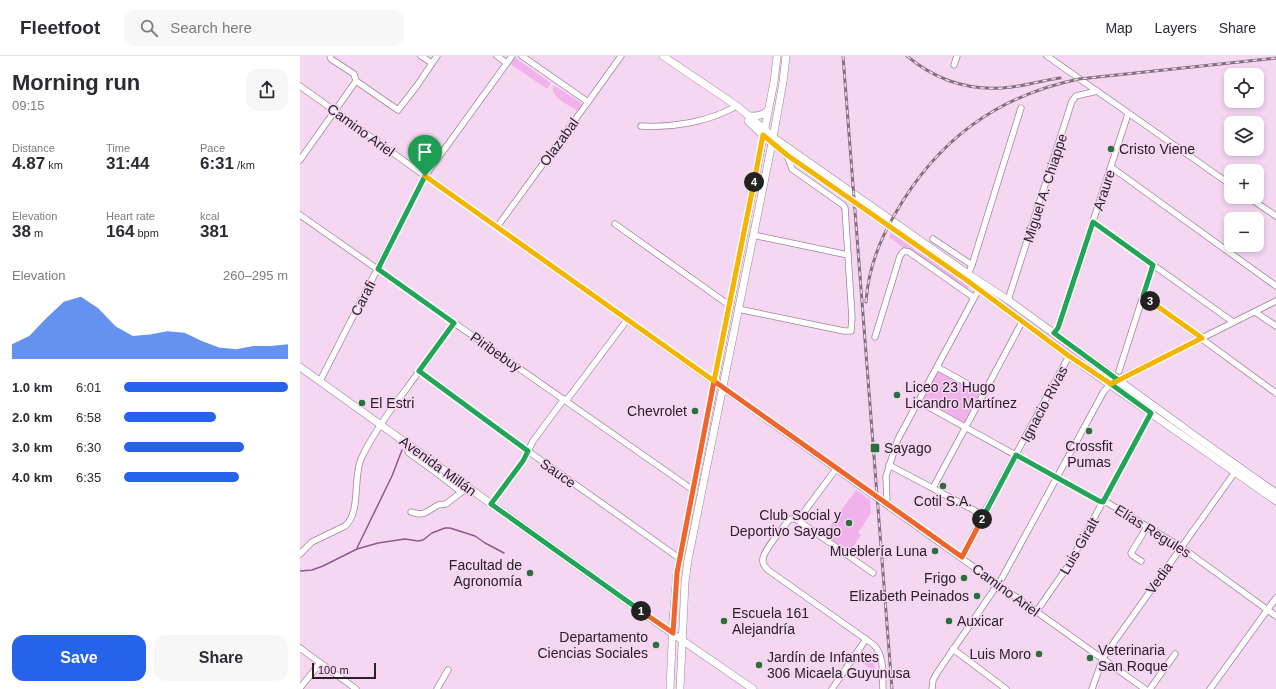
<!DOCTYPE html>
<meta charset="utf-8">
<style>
:root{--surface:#fff;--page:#f7f7f7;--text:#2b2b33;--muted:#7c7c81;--line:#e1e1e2;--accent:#2563eb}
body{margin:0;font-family:Arial,sans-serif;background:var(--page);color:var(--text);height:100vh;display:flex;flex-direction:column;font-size:15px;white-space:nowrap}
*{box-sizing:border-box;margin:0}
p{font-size:13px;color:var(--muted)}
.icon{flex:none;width:22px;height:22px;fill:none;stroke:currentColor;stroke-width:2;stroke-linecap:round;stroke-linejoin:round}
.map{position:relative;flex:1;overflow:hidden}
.details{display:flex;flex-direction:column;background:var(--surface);width:300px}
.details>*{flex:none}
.buttons{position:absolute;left:924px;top:12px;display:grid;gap:8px}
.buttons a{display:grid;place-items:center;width:40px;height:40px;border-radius:8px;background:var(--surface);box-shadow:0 2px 6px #0003;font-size:20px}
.scale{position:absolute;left:12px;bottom:10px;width:64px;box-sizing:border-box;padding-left:4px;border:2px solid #2b202a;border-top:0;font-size:11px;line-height:14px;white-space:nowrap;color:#2b202a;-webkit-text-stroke:3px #f5d7f2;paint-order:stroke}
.pin{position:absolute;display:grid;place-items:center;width:34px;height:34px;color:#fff;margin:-41px -17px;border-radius:50% 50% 50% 0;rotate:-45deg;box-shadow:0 0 4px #0007}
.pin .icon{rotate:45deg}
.km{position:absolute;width:20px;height:20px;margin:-10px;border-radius:50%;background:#222;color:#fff;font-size:11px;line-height:20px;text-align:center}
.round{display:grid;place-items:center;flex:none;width:42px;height:42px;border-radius:12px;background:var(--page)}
.headline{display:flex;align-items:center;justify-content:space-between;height:68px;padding:0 12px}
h1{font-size:22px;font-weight:600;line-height:30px}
.figures{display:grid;grid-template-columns:repeat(3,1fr);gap:6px;height:68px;padding:4px 12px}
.figures div{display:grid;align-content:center}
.figures b{font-size:17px;font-weight:600}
.figures small{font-size:11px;font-weight:400}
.figures p{font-size:11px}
.chart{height:112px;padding:8px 12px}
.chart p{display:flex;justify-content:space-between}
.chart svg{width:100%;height:72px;margin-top:4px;fill:var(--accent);opacity:.7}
.cta{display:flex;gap:8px;margin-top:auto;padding:8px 12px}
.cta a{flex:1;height:46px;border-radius:12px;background:var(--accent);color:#fff;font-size:16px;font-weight:600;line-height:46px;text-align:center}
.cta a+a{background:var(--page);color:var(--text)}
ul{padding:0 12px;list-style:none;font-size:13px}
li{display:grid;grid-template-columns:64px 48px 1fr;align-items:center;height:30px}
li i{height:10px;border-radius:5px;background:var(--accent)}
header{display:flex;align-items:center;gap:24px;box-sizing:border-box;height:56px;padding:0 20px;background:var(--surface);border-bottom:1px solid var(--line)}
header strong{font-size:19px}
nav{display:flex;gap:22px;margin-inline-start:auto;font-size:14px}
.search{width:280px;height:36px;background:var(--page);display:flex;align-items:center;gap:10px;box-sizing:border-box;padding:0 14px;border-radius:12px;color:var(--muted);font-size:15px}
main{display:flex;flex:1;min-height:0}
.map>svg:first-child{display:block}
</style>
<header>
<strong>Fleetfoot</strong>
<div class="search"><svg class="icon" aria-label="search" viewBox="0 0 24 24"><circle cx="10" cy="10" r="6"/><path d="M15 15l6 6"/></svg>Search here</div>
<nav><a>Map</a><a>Layers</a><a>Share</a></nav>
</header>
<main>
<section class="details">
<div class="headline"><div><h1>Morning run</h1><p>09:15</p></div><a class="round"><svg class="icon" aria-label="share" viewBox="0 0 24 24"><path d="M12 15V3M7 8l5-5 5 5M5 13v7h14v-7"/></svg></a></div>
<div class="figures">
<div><p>Distance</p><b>4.87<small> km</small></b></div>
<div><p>Time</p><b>31:44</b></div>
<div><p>Pace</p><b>6:31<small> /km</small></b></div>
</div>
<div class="figures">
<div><p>Elevation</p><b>38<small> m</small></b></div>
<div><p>Heart rate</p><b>164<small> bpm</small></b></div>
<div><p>kcal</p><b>381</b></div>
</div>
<div class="chart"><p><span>Elevation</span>260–295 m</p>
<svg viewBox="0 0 160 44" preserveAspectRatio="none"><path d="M0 44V35L10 30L20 19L30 9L40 6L50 13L60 24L70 30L80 29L90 27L100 28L110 33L120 37L130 38L140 36L150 36L160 35V44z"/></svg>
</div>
<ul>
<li><b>1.0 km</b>6:01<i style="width:100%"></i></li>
<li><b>2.0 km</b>6:58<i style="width:56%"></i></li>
<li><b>3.0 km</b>6:30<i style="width:73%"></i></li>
<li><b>4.0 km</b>6:35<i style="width:70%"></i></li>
</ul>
<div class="cta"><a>Save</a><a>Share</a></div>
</section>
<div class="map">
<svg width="976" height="633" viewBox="0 0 976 633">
<rect width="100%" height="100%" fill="#f5d7f2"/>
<g fill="#f1b2ec">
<path d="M214,1L251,27L247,33L209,7Z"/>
<path d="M253,30H255L281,47L282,49L279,55C270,50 250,41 253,30Z"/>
<path d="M591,177L669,231L667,234L605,193L589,181Z"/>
<path d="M694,241L706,247L807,319L790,308L776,301Z"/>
<path d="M639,316L678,337V341L665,366H661L624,345L623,342L636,317Z"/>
<path d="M556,434L570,444L571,457L558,477L561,479L549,497L524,479Z"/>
<path d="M562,596H565L574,601L575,616L557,603Z"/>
</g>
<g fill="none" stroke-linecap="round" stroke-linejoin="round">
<g stroke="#8d5c8a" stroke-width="1.5">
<path d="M57,492L92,420L102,394"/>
<path d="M0,515L12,514L23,510L57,493L78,487L105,483L118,485L123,484L132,477L145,472H150L175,480L185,487L204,497"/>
</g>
<defs>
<g id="minor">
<path d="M30,0L31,3L54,18L56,25L98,54L116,31L137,0"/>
<path d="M121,0L132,7"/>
<path d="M197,0L207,7"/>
<path d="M222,0L288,46"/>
<path d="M747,0L931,129"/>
<path d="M654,9L657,0"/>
<path d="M0,30L125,120L845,633"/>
<path d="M341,70C372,72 406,66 433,52"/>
<path d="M0,104L56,25"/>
<path d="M811,111L976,230"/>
<path d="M948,141L976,160"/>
<path d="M0,159L393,434"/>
<path d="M793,166L933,266"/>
<path d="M315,168L429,249"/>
<path d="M197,171L288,46L321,0"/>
<path d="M453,179L548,199"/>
<path d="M633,183L672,209"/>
<path d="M667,221L672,209L721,52"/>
<path d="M843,240L976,337"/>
<path d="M708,244L772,45L776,40L797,35"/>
<path d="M438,253L544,275H551L552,262L545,152L543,149L492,113L487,99"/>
<path d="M955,256L976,270"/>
<path d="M755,277L758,272L828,58"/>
<path d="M575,281L600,200L602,197L604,195L609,196L673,241"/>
<path d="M637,311L684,337"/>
<path d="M119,315L228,395L379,502"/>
<path d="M819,315L853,209"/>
<path d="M20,325L125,120L212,0"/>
<path d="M266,345L327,264"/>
<path d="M618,345L757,422L799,445L808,447L881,491L976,560"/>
<path d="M111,390L108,395L109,397L142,421L161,436"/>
<path d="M589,409L683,459"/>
<path d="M633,432L722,266"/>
<path d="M191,448L223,405L233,385L264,343"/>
<path d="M587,449L586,420L598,383L680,231"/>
<path d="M111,456L119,458L125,457L138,449L146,448L168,431"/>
<path d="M498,464L536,413"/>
<path d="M0,498L12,486L45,470C61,457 53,421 61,403C72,379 88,357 104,336C121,313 137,290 154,267"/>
<path d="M662,501L683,459L769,300"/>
<path d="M841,505L832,499L831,497L847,471"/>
<path d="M573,517L496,463H491L488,465C482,473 463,495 463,503C462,507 465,511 468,514L574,589C585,601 582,618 583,633"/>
<path d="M736,556L768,510L851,357"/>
<path d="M0,592L56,633"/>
<path d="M653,593L706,633"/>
<path d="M0,632L20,607"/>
<path d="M137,633L148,614"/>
<path d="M532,633L566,583"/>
<path d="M632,633L633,624L637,617L702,522L804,335L811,328L818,324L976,245"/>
<path d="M792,633L803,602L807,596L935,416"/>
<path d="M850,633L875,598"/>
<path d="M910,633L976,542"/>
</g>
<g id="major">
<path d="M363,0L437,50L449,60L473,81L668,218L708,244L898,382L976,437"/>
<path d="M449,60C456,60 463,60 467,55"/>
<path d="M448,65L467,83L487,99L665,223L769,300L976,445"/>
<path d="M0,311L363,571L453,633"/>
<path d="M370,633L373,564L377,517L474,26L477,0"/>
<path d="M380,633L385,526L388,504L472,87L483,26L486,0"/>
</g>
</defs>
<use href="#minor" stroke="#9f849d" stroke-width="7"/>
<use href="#major" stroke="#9f849d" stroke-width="8"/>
<use href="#minor" stroke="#fff" stroke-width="5.5"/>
<use href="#major" stroke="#fff" stroke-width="7"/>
<defs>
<g id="rail">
<path d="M543,0L592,633"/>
<path d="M607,0C638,26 672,36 712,31C728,29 744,24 760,22"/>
<path d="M566,246C568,215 579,185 595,158C637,84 697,40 779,23L976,2"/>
</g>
</defs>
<use href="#rail" stroke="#826f80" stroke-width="3"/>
<use href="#rail" stroke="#f5d7f2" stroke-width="1.5" stroke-dasharray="4.5" stroke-linecap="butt"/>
</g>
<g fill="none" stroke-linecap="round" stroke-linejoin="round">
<defs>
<path id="split-1" d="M125,120L78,213L154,267L119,315L228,395L223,405L191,448L341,555"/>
<path id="split-2" d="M341,555L373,577L377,517L414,325L662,501L682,463"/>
<path id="split-3" d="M682,463L716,399L799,445L803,446L851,357L811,328L818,324L754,277L758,272L793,166L853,209L843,240L850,245"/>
<path id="split-4" d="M454,126L463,79L487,99L665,223L769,300L811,328L902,282L850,245"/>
<path id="split-5" d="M125,120L414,325L454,126"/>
</defs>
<use href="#split-1" stroke="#fff" stroke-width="8"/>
<use href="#split-2" stroke="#fff" stroke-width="8"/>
<use href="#split-3" stroke="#fff" stroke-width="8"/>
<use href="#split-4" stroke="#fff" stroke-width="8"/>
<use href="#split-5" stroke="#fff" stroke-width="8"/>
<use href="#split-1" stroke="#22a559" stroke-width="5"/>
<use href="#split-2" stroke="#f0652b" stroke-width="5"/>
<use href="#split-3" stroke="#22a559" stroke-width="5"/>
<use href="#split-4" stroke="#f5b400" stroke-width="5"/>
<use href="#split-5" stroke="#f5b400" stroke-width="5"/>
</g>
<g fill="#286f3b" stroke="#f5d7f2" stroke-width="1.5">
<circle cx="811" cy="93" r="4"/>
<circle cx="597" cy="339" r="4"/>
<circle cx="62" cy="347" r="4"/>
<circle cx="395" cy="355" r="4"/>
<circle cx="789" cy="375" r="4"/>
<rect x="570" y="387" width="10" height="10" rx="2"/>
<circle cx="643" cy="430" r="4"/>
<circle cx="549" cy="467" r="4"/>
<circle cx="635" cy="495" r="4"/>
<circle cx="230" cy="517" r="4"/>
<circle cx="664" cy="522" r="4"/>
<circle cx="677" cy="540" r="4"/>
<circle cx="424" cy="565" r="4"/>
<circle cx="649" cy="565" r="4"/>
<circle cx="356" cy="589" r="4"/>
<circle cx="739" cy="598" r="4"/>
<circle cx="790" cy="602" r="4"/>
<circle cx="459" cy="609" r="4"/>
</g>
<g text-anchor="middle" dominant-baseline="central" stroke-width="3" stroke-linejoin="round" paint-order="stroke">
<g font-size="14" fill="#2b202a" stroke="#f5d7f2">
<text transform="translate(61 74) rotate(36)">Camino Ariel</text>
<text transform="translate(259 86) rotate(-54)">Olazabal</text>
<text transform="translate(745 132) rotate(-72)">Miguel A. Chiappe</text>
<text transform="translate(804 134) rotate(-72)">Araure</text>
<text transform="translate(63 242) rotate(-63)">Carafi</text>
<text transform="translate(196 296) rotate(35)">Piribebuy</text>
<text transform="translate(744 348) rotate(-62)">Ignacio Rivas</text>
<text transform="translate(138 410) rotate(36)">Avenida Millán</text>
<text transform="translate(258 417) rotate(35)">Sauce</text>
<text transform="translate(853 475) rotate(32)">Elías Regules</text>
<text transform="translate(779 490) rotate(-60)">Luis Giralt</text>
<text transform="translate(859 522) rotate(-55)">Vedia</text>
<text transform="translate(706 534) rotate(36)">Camino Ariel</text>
</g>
<g font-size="14" fill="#2b202a" stroke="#f5d7f2" text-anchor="start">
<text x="819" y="93">Cristo Viene</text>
<text x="605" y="331">Liceo 23 Hugo<tspan x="605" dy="16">Licandro Martínez</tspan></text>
<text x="70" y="347">El Estri</text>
<text x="387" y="355" text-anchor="end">Chevrolet</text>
<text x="789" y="390" text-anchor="middle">Crossfit<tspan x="789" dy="16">Pumas</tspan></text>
<text x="584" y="392">Sayago</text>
<text x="643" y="445" text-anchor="middle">Cotil S.A.</text>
<text x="541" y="459" text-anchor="end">Club Social y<tspan x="541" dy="16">Deportivo Sayago</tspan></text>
<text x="627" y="495" text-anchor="end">Mueblería Luna</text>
<text x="222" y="509" text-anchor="end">Facultad de<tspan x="222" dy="16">Agronomía</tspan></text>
<text x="656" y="522" text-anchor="end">Frigo</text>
<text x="669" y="540" text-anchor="end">Elizabeth Peinados</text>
<text x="432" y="557">Escuela 161<tspan x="432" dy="16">Alejandría</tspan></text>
<text x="657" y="565">Auxicar</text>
<text x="348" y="581" text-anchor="end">Departamento<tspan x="348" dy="16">Ciencias Sociales</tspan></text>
<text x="798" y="594">Veterinaria<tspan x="798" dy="16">San Roque</tspan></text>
<text x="731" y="598" text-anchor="end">Luis Moro</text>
<text x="467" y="601">Jardín de Infantes<tspan x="467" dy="16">306 Micaela Guyunusa</tspan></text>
</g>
</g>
</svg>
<div class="buttons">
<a><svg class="icon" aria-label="locate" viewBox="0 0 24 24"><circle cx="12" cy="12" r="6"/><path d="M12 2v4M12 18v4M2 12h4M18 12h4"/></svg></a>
<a><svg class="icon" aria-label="layers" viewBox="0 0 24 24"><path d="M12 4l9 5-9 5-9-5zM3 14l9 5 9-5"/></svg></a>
<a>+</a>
<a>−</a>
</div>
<div class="scale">100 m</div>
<div class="pin" style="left:125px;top:120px;background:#1e9e55"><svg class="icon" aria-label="arrive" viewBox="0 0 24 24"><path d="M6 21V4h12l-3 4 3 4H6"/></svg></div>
<b class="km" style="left:341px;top:555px">1</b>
<b class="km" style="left:682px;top:463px">2</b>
<b class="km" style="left:850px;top:245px">3</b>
<b class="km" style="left:454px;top:126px">4</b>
</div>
</main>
